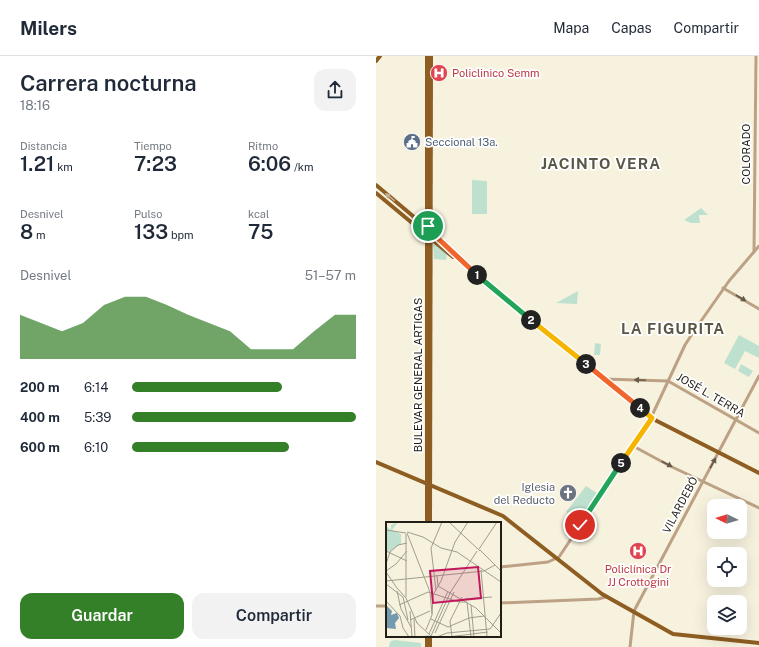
<!DOCTYPE html>
<html lang="es">
<meta charset="utf-8">
<style>
:root{--surface:#fff;--page:#f2f2f3;--text:#1f2937;--muted:#747a83;--line:#e0e1e3;--accent:#348028}
body{margin:0;font-family:"Public Sans",sans-serif;background:var(--page);color:var(--text);height:100vh;display:flex;flex-direction:column;font-size:15px;white-space:nowrap}
*{box-sizing:border-box;margin:0}
p{font-size:13px;color:var(--muted)}
.icon{flex:none;width:22px;height:22px;fill:none;stroke:currentColor;stroke-width:2;stroke-linecap:round;stroke-linejoin:round}
.map{position:relative;flex:1;overflow:hidden}
.sheet{display:flex;flex-direction:column;background:var(--surface);width:376px}
.sheet>*{flex:none}
.needle{width:26px;rotate:275deg}
.buttons{position:absolute;left:331px;top:443px;display:grid;gap:8px}
.buttons a{display:grid;place-items:center;width:40px;height:40px;border-radius:8px;background:var(--surface);box-shadow:0 4px 16px #0002;font-size:20px}
.pin{position:absolute;display:grid;place-items:center;width:34px;height:34px;color:#fff;margin:-17px;border:2px solid #fff;border-radius:50%;box-shadow:0 1px 4px #0007}
.km{position:absolute;width:20px;height:20px;margin:-10px;border-radius:50%;background:#222;color:#fff;font-size:11px;line-height:20px;text-align:center}
.round{display:grid;place-items:center;flex:none;width:42px;height:42px;border-radius:12px;background:var(--page)}
.summary{display:flex;align-items:center;justify-content:space-between;height:68px;padding:0 20px}
h1{font-size:22px;font-weight:600;line-height:30px}
.figures{display:grid;grid-template-columns:repeat(3,1fr);gap:6px;height:68px;padding:4px 20px}
.figures div{display:grid;align-content:center}
.figures b{font-size:20px;font-weight:600}
.figures small{font-size:11px;font-weight:400}
.figures p{font-size:11px}
.chart{height:112px;padding:8px 20px}
.chart p{display:flex;justify-content:space-between}
.chart svg{width:100%;height:72px;margin-top:4px;fill:var(--accent);opacity:.7}
.action{display:flex;gap:8px;margin-top:auto;padding:8px 20px}
.action a{flex:1;height:46px;border-radius:12px;background:var(--accent);color:#fff;font-size:16px;font-weight:600;line-height:46px;text-align:center}
.action a+a{background:var(--page);color:var(--text)}
ul{padding:0 20px;list-style:none;font-size:13px}
li{display:grid;grid-template-columns:64px 48px 1fr;align-items:center;height:30px}
li i{height:10px;border-radius:5px;background:var(--accent)}
header{display:flex;align-items:center;gap:24px;box-sizing:border-box;height:56px;padding:0 20px;background:var(--surface);border-bottom:1px solid var(--line)}
header strong{font-size:19px}
nav{display:flex;gap:22px;margin-inline-start:auto;font-size:14px}
main{display:flex;flex:1;min-height:0}
.map>svg:first-child{display:block}
</style>
<header>
<strong>Milers</strong>
<nav><a>Mapa</a><a>Capas</a><a>Compartir</a></nav>
</header>
<main>
<section class="sheet">
<div class="summary"><div><h1>Carrera nocturna</h1><p>18:16</p></div><a class="round"><svg class="icon" aria-label="share" viewBox="0 0 24 24"><path d="M12 15V3M7 8l5-5 5 5M5 13v7h14v-7"/></svg></a></div>
<div class="figures">
<div><p>Distancia</p><b>1.21<small> km</small></b></div>
<div><p>Tiempo</p><b>7:23</b></div>
<div><p>Ritmo</p><b>6:06<small> /km</small></b></div>
</div>
<div class="figures">
<div><p>Desnivel</p><b>8<small> m</small></b></div>
<div><p>Pulso</p><b>133<small> bpm</small></b></div>
<div><p>kcal</p><b>75</b></div>
</div>
<div class="chart"><p><span>Desnivel</span>51–57 m</p>
<svg viewBox="0 0 160 44" preserveAspectRatio="none"><path d="M0 44V17L10 22L20 27L30 22L40 11L50 6L60 6L70 11L80 17L90 22L100 27L110 38L120 38L130 38L140 27L150 17L160 17V44z"/></svg>
</div>
<ul>
<li><b>200 m</b>6:14<i style="width:67%"></i></li>
<li><b>400 m</b>5:39<i style="width:100%"></i></li>
<li><b>600 m</b>6:10<i style="width:70%"></i></li>
</ul>
<div class="action"><a>Guardar</a><a>Compartir</a></div>
</section>
<div class="map">
<svg width="383" height="591" viewBox="0 0 383 591">
<rect width="100%" height="100%" fill="#f7f2de"/>
<g fill="#bee0ce">
<path d="M96,124L111,125V158H96Z"/>
<path d="M325,152L332,159H323L324,167H315L308,164Z"/>
<path d="M59,188L71,198L70,204L58,203L57,189Z"/>
<path d="M202,235L201,248L180,247Z"/>
<path d="M363,279L383,290V302L369,295L359,313L348,307Z"/>
<path d="M219,287L225,288L224,299H218Z"/>
<path d="M365,308L377,315L373,321L362,315Z"/>
<path d="M210,430L222,438L204,465L190,456Z"/>
<path d="M18,584L45,587V591H13L14,586Z"/>
</g>
<g fill="none" stroke-linecap="round" stroke-linejoin="round">
<g stroke="#bda185" stroke-width="3">
<path d="M378,196L380,0"/>
<path d="M347,232L383,253"/>
<path d="M228,323L292,325L383,377"/>
<path d="M257,390L294,410L383,452"/>
<path d="M124,511L172,506L183,501L273,366L309,289L318,275L353,225L383,190"/>
<path d="M124,547L222,543L230,541"/>
<path d="M0,550H11"/>
<path d="M254,591L258,555L383,320"/>
</g>
<g stroke="#8d5d22" stroke-width="4">
<path d="M0,5L4,0"/>
<path d="M0,129L50,171L92,212L279,364L383,417"/>
<path d="M0,137L77,201"/>
<path d="M0,406L127,460L226,538L297,578L383,587"/>
<path d="M51,467V0"/>
<path d="M54,467L55,0"/>
<path d="M51,591V580"/>
<path d="M54,591V580"/>
</g>
</g>
<defs><path id="oneway-solid" d="M-6-.8H1V-3.2L6.5 0L1 3.2V.8H-6Z"/></defs>
<use fill="#c6ae90" href="#oneway-solid" transform="translate(14 141) rotate(-141)"/>
<g fill="#675948">
<use href="#oneway-solid" transform="translate(365 242) rotate(30)"/>
<use href="#oneway-solid" transform="translate(264 324) rotate(-178)"/>
<use href="#oneway-solid" transform="translate(337 407) rotate(-61)"/>
<use href="#oneway-solid" transform="translate(291 408) rotate(27)"/>
</g>
<g fill="none" stroke-linecap="round" stroke-linejoin="round">
<defs>
<path id="split-1" d="M52,170L53,174L101,219"/>
<path id="split-2" d="M101,219L155,264"/>
<path id="split-3" d="M155,264L210,308"/>
<path id="split-4" d="M210,308L264,352"/>
<path id="split-5" d="M245,407L276,362L264,352"/>
<path id="split-6" d="M204,469L245,407"/>
</defs>
<use href="#split-1" stroke="#fff" stroke-width="8"/>
<use href="#split-2" stroke="#fff" stroke-width="8"/>
<use href="#split-3" stroke="#fff" stroke-width="8"/>
<use href="#split-4" stroke="#fff" stroke-width="8"/>
<use href="#split-5" stroke="#fff" stroke-width="8"/>
<use href="#split-6" stroke="#fff" stroke-width="8"/>
<use href="#split-1" stroke="#f0652b" stroke-width="5"/>
<use href="#split-2" stroke="#22a559" stroke-width="5"/>
<use href="#split-3" stroke="#f5b400" stroke-width="5"/>
<use href="#split-4" stroke="#f0652b" stroke-width="5"/>
<use href="#split-5" stroke="#f5b400" stroke-width="5"/>
<use href="#split-6" stroke="#22a559" stroke-width="5"/>
</g>
<defs>
<symbol id="hospital-disc" viewBox="-11 -11 22 22"><circle r="9.5" fill="#e0444e" stroke="#fff"/><path d="M-5-5h3v3.5h4V-5h3V5h-3V1.5h-4V5h-3Z" fill="#fff"/></symbol>
<symbol id="civic-disc" viewBox="-11 -11 22 22"><circle r="9.5" fill="#5c6f8a" stroke="#fff"/><path d="M-.6-6.5H3V-4.5H.6V-3L4-1V1h2V6H-6V1h2V-1L-.6-3ZM-1.2 2.5V6h2.4V2.5Z" fill="#fff"/></symbol>
<symbol id="church-disc" viewBox="-11 -11 22 22"><circle r="9.5" fill="#6b7280" stroke="#fff"/><path d="M-1.2-6h2.4v3.5h3.3v2.4h-3.3V6h-2.4V-.1h-3.3v-2.4h3.3Z" fill="#fff"/></symbol>
</defs>
<g fill-rule="evenodd">
<use href="#hospital-disc" x="53" y="7" width="20" height="20"/>
<use href="#civic-disc" x="26" y="76" width="20" height="20"/>
<use href="#church-disc" x="182" y="427" width="20" height="20"/>
<use href="#hospital-disc" x="252" y="485" width="20" height="20"/>
</g>
<g text-anchor="middle" dominant-baseline="central" stroke-width="3.5" stroke-linejoin="round" paint-order="stroke">
<g font-size="11" fill="#be3a42" stroke="#fff" text-anchor="start">
<text x="76" y="17">Policlinico Semm</text>
<text x="262" y="513" text-anchor="middle">Policlínica Dr<tspan x="262" dy="13">JJ Crottogini</tspan></text>
</g>
<g font-size="11" fill="#4e5e75" stroke="#fff" text-anchor="start">
<text x="49" y="86">Seccional 13a.</text>
</g>
<g font-size="11" fill="#201e17" stroke="#fff">
<text transform="translate(370 98) rotate(-90)">COLORADO</text>
<text transform="translate(42 319) rotate(-90)">BULEVAR GENERAL ARTIGAS</text>
<text transform="translate(335 339) rotate(30)">JOSÉ L. TERRA</text>
<text transform="translate(304 449) rotate(-62)">VILARDEBÓ</text>
</g>
<g font-size="11" fill="#5b616d" stroke="#fff" text-anchor="end">
<text x="179" y="431">Iglesia<tspan x="179" dy="13">del Reducto</tspan></text>
</g>
<g font-size="15" font-weight="bold" letter-spacing="1" fill="#5b5746" stroke="#fff">
<text x="225" y="107">JACINTO VERA</text>
<text x="297" y="272">LA FIGURITA</text>
</g>
</g>
<g transform="translate(10 466)">
<rect width="115" height="115" fill="#f7f2de"/>
<path d="M12,0L6,8L15,12V22L3,30L0,28V4L5,8V3Z" fill="#bee0ce"/>
<path d="M0,83L6,89L5,93L11,91L13,96L9,101L10,107L0,106Z" fill="#739aaf"/>
<path fill="none" stroke="#a19d8e" stroke-width="1" d="M63,0L94,29M0,8L20,11M21,10L37,15L55,26L71,30L115,60M21,11L44,70L46,92M93,27L111,0M94,28L115,49M0,29L21,39M0,42L4,30L12,23L21,21M95,48L101,115M0,49L10,42L21,29M98,49L109,43M0,50L11,66M51,53L52,64L90,86L115,111M0,59L98,49M0,62L17,75L22,98M11,66L20,76L31,101M50,68L45,26L56,0M11,69L15,87L25,105M20,75V12M79,77L106,75M0,79L14,94L17,106L23,115M81,80L85,115M13,83L42,70L73,80H81M85,83L88,115M24,89L26,115M28,97L29,115M45,97L62,105L83,96L98,94M24,98L44,89M30,100L45,114M104,107L115,91M40,108L46,93L47,73L55,59L69,20L82,0M49,111L68,70M43,112L62,69M45,114L64,71L91,29M31,115L43,114M51,115L61,111L104,107M62,115L102,110M66,115L64,99L76,75"/>
<path fill="#c2185b" fill-opacity="0.15" stroke="#c2185b" stroke-width="2" d="M92,45L95,76L47,81L44,49Z"/>
<rect width="115" height="115" fill="none" stroke="#201e17" stroke-width="2"/>
</g>
</svg>
<div class="buttons">
<a><svg class="needle" viewBox="-14 -14 28 28"><path d="M0-13l5 13h-10z" fill="#e53935"/><path d="M0 13l5-13h-10z" fill="#747a83"/></svg></a>
<a><svg class="icon" aria-label="locate" viewBox="0 0 24 24"><circle cx="12" cy="12" r="6"/><path d="M12 2v4M12 18v4M2 12h4M18 12h4"/></svg></a>
<a><svg class="icon" aria-label="layers" viewBox="0 0 24 24"><path d="M12 4l9 5-9 5-9-5zM3 14l9 5 9-5"/></svg></a>
</div>
<div class="pin" style="left:52px;top:170px;background:#1e9e55"><svg class="icon" aria-label="arrive" viewBox="0 0 24 24"><path d="M6 21V4h12l-3 4 3 4H6"/></svg></div>
<div class="pin" style="left:204px;top:469px;background:#d93025"><svg class="icon" aria-label="check" viewBox="0 0 24 24"><path d="M5 12l5 5 9-10"/></svg></div>
<b class="km" style="left:101px;top:219px">1</b>
<b class="km" style="left:155px;top:264px">2</b>
<b class="km" style="left:210px;top:308px">3</b>
<b class="km" style="left:264px;top:352px">4</b>
<b class="km" style="left:245px;top:407px">5</b>
</div>
</main>
